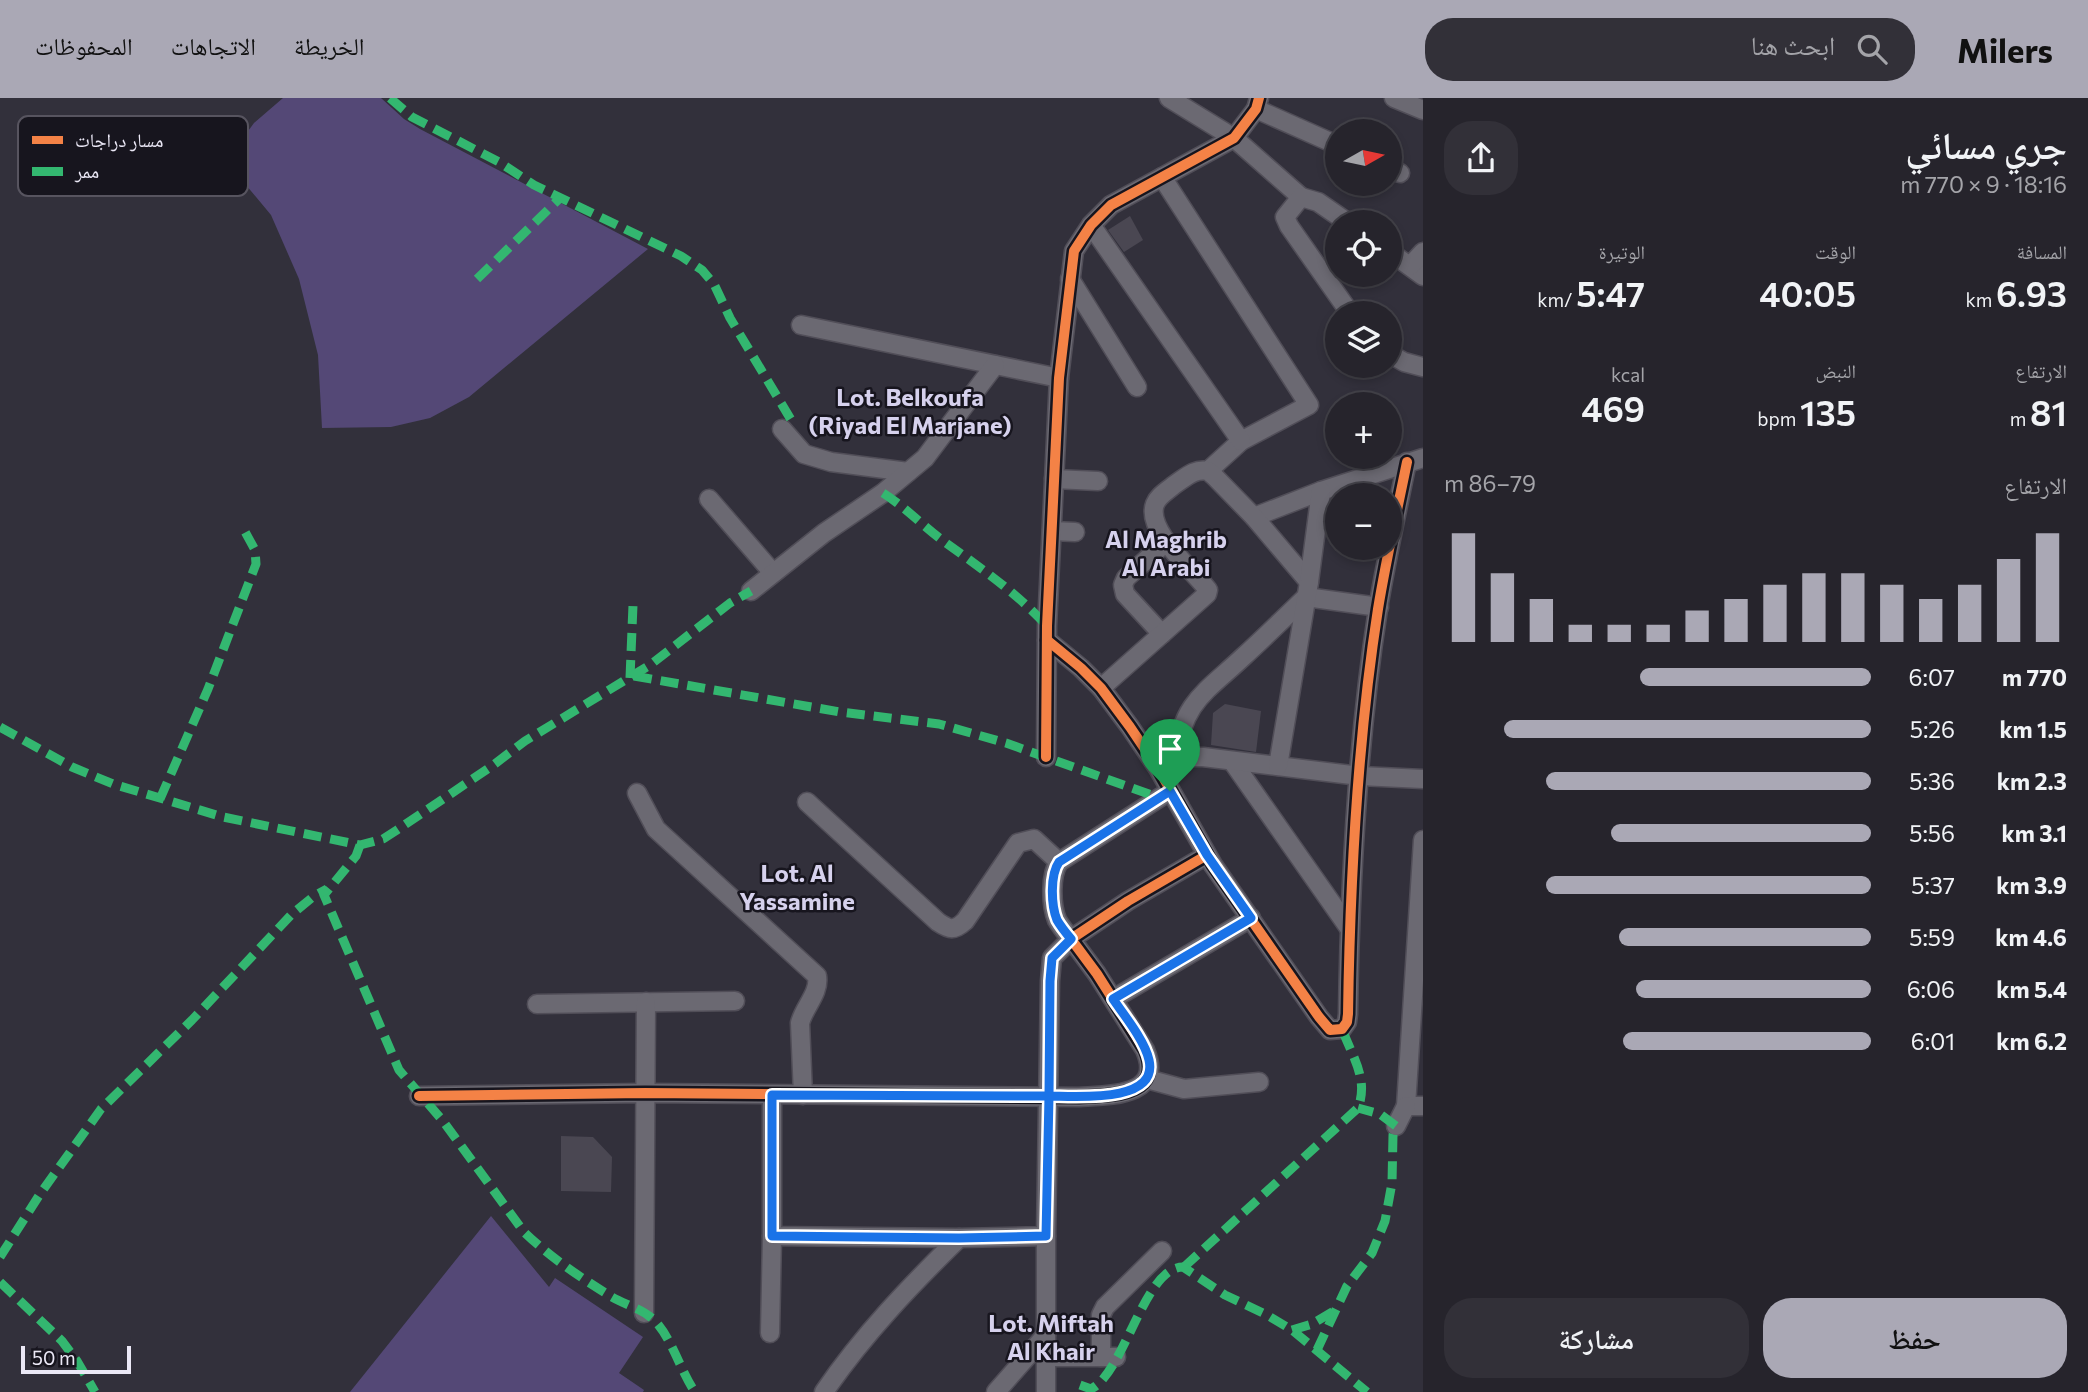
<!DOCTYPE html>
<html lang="ar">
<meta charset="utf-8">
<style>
:root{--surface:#26242c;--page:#323038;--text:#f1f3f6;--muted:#a4a4a9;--line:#424148;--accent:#aaa8b5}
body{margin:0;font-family:Commissioner,"Noto Naskh Arabic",sans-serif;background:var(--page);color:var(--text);direction:rtl;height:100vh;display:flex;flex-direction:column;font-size:26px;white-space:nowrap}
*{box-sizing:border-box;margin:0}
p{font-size:23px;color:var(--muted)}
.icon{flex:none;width:38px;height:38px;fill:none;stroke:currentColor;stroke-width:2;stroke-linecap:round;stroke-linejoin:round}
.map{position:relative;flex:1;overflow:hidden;direction:ltr}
.panel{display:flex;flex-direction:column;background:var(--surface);width:665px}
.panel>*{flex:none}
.needle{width:46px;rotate:81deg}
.controls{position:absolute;left:1325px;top:21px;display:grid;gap:14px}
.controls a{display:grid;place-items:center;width:77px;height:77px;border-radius:50%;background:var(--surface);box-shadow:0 4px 10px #0003,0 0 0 2px var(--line);font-size:35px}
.scale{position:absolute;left:21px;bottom:18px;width:110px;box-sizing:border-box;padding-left:7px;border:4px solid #ebe8f6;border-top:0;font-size:19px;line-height:24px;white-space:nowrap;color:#ebe8f6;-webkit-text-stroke:5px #17151e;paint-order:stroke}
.pin{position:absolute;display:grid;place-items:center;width:60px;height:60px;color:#fff;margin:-72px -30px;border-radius:50% 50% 50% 0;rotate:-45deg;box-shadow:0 0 7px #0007}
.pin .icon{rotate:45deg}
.round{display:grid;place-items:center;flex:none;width:74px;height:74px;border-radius:28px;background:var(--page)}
.headline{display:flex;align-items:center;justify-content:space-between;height:119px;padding:0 21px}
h1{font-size:38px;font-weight:600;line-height:52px}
.figures{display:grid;grid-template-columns:repeat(3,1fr);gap:10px;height:119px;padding:7px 21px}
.figures div{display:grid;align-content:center}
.figures b{font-size:35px;font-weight:600}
.figures small{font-size:19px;font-weight:400}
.figures p{font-size:19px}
.chart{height:196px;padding:14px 21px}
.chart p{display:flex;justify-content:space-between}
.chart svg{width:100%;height:126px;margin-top:7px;stroke:var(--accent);stroke-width:6}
.button{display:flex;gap:14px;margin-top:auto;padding:14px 21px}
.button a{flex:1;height:80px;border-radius:28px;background:var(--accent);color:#111;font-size:28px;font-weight:600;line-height:80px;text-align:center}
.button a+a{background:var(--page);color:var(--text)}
ul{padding:0 21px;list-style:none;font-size:23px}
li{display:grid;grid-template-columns:112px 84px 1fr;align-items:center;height:52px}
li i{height:18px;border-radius:9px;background:var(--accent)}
header{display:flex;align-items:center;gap:42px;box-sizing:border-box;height:98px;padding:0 35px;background:var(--accent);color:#111}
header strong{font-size:33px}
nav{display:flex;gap:38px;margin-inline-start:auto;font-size:24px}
.search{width:490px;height:63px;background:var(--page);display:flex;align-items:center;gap:18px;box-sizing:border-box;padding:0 24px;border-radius:28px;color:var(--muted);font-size:26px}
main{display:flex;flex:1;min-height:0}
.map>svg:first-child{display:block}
</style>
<header>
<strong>Milers</strong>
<div class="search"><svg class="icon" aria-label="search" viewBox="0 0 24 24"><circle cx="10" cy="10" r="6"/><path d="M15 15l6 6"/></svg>ابحث هنا</div>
<nav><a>الخريطة</a><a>الاتجاهات</a><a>المحفوظات</a></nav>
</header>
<main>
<section class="panel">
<div class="headline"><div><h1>جري مسائي</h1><p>18:16 · 9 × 770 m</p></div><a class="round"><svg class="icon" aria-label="share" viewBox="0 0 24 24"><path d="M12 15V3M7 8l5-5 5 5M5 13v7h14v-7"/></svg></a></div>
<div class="figures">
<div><p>المسافة</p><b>6.93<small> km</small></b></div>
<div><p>الوقت</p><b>40:05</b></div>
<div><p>الوتيرة</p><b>5:47<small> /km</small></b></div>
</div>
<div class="figures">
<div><p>الارتفاع</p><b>81<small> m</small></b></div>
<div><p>النبض</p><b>135<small> bpm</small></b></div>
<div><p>kcal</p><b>469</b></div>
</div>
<div class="chart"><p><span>الارتفاع</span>79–86 m</p>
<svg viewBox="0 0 160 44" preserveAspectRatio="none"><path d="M5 44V6M15 44V20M25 44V29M35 44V38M45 44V38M55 44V38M65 44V33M75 44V29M85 44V24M95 44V20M105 44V20M115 44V24M125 44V29M135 44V24M145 44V15M155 44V6"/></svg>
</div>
<ul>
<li><b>770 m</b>6:07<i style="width:54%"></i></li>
<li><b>1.5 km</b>5:26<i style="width:86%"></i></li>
<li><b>2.3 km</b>5:36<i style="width:76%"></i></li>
<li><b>3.1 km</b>5:56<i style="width:61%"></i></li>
<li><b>3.9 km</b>5:37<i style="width:76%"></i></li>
<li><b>4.6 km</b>5:59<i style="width:59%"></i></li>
<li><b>5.4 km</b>6:06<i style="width:55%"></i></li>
<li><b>6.2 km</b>6:01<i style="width:58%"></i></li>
</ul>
<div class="button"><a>حفظ</a><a>مشاركة</a></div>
</section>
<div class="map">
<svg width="1423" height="1294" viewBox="0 0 1423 1294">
<rect width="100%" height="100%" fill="#32303b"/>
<g fill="#544876">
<path d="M283,0H381L404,21L420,31L648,151L469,299L430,320L391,329L322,330L318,257L299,181L271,117L231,69L229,59L254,25Z"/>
<path d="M491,1118L549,1189L555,1180L643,1239L619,1275L644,1292L643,1294H350Z"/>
</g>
<g fill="#4a4752">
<path d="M1130,118L1143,142L1124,154L1108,132Z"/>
<path d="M1225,606L1261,613L1256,654L1211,647L1213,615Z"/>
<path d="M561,1038L593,1039L612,1059L611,1094L561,1093Z"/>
</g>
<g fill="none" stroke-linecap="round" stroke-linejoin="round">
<defs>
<g id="minor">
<path d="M1169,0L1234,40L1301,99"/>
<path d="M1394,0L1423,12"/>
<path d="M1256,11L1337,47"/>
<path d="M1390,71L1400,75"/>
<path d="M1162,79L1309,307L1241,343L1208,373"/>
<path d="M1347,124L1318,104L1301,99L1285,119L1289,128L1350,215"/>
<path d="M1091,127L1241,343"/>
<path d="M1390,154L1423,178"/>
<path d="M1410,168L1423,154"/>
<path d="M1070,181L1137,289"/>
<path d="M801,227L1059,280"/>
<path d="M1390,256L1404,264L1423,269"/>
<path d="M782,331L804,356L831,364L908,374"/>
<path d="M1054,381L1098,383"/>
<path d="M709,401L773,475"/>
<path d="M1254,419L1321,393L1423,360"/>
<path d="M1052,433L1075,434"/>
<path d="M751,493L824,435L883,395L925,360L995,267"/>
<path d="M1162,536L1125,496L1123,487L1126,480L1166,444"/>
<path d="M1047,542L1081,570L1101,590L1130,629L1159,672L1213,767L1319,919L1330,932L1342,931L1347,924L1348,916C1350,781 1357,645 1378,511C1386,462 1397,413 1407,364"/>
<path d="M1101,590L1207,496L1208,492C1193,472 1145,432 1155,406C1158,398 1167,393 1174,387C1185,380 1194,370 1208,373L1214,378L1254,419L1309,484"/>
<path d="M1046,659L1047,528L1059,280L1074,153L1091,127L1111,107L1234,40L1256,11L1259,0"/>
<path d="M1176,659C1182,604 1207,593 1243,559C1265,539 1285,519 1306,499L1379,509"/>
<path d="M1232,663L1349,830"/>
<path d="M1166,664L1176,659H1203L1360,678L1423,681"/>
<path d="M1278,668L1309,484L1321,393"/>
<path d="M637,695L656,731L817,878C820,895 804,909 800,925L803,997"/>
<path d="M807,704L938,824C950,832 954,833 965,823L1018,745L1034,741L1059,764"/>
<path d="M1423,742L1406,1008H1423"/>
<path d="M1113,901L1251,820"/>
<path d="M537,906L735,903"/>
<path d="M1147,981L1184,991L1259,984"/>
<path d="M772,997V1138L959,1140L1046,1138L1050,883L1052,860L1071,841C1066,835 1061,829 1057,822C1051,807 1050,777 1059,764L1170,693"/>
<path d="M419,998L645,995L1079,999C1109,997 1165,999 1145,952L1097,876L1071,841L1128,803L1207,757"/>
<path d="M1396,1028L1406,1008"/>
<path d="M644,1215L646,904"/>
<path d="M770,1235L772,1138"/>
<path d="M1046,1259H1116"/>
<path d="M1101,1259V1217L1105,1209L1162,1153"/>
<path d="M824,1294C863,1237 910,1188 959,1140"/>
<path d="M996,1294L1046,1237"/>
<path d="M1046,1294V1138"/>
</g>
</defs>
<use href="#minor" stroke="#514e58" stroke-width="21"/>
<use href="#minor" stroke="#6b6972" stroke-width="18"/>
<g stroke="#33b770" stroke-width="9" stroke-dasharray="18 9" stroke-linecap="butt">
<path d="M390,0L412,19L499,64L534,87L681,158L702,172L714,186L730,220L793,325"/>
<path d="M477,181L560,100"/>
<path d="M883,395C905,409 922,427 942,442C979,469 1016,494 1047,528"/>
<path d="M634,578L840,614L939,626L1006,645L1160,700"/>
<path d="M630,580L633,507"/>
<path d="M0,629L72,669L113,686L223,719L360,747L383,741L397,732L492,668L525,643L650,567L730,505L751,493"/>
<path d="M160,701L208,591L256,466L255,452L243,430"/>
<path d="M360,747L356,758L324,797L399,972L443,1023L524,1134C550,1159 581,1180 612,1199C626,1207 643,1211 655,1223C672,1241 680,1272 695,1294"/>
<path d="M0,1159L40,1096L101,1011L192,922L291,817L314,798L327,791"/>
<path d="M1184,1169L1358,1010C1369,981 1352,958 1342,931"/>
<path d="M0,1184L62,1243L77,1263L95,1294"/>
<path d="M1292,1232L1312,1226L1334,1213"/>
<path d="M1317,1252L1347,1188L1372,1155L1385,1123L1392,1085L1393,1037L1396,1028L1380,1016L1358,1010"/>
<path d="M1080,1287L1091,1291C1125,1274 1144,1169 1183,1169L1225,1197L1267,1217L1292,1232L1367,1294"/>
</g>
<defs>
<g id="cycleway">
<path d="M1047,542L1081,570L1101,590L1130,629L1159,672L1213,767L1319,919L1330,932L1342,931L1347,924L1348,916C1350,781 1357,645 1378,511C1386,462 1397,413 1407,364"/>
<path d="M1046,659L1047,528L1059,280L1074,153L1091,127L1111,107L1234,40L1256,11L1259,0"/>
<path d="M419,998L645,995L1079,999C1109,997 1165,999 1145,952L1097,876L1071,841L1128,803L1207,757"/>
</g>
</defs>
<use href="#cycleway" stroke="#17151e" stroke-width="15"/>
<use href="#cycleway" stroke="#f48246" stroke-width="10"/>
</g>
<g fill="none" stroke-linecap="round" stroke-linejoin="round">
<defs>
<path id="route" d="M1170,693L1059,764C1050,777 1051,807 1057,822C1061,829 1066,835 1071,841L1052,860L1050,883L1049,998L772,997V1138L959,1140L1046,1138L1049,998C1074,998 1159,1006 1149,962C1145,943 1124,917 1113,901L1251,820L1207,757L1170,693"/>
</defs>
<use href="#route" stroke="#fff" stroke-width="14"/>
<use href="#route" stroke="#1a73e8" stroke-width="9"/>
</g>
<g text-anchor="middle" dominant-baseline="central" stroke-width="5" stroke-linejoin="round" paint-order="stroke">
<g font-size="24" font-weight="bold" fill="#d6d1ed" stroke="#17151e">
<text x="910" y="298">Lot. Belkoufa<tspan x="910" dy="28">(Riyad El Marjane)</tspan></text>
<text x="1166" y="440">Al Maghrib<tspan x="1166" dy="28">Al Arabi</tspan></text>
<text x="797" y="774">Lot. Al<tspan x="797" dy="28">Yassamine</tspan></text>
<text x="1051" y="1224">Lot. Miftah<tspan x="1051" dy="28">Al Khair</tspan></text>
</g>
</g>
<rect x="18" y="18" width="230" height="80" rx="10" fill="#17151e" stroke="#57545f" stroke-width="2"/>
<rect x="32" y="38" width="31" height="8" fill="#f48246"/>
<rect x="32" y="69" width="31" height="9" fill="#33b770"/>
<g font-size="19" fill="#ebe8f6">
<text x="75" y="49">مسار دراجات</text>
<text x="75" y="80">ممر</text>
</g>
</svg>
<div class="controls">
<a><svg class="needle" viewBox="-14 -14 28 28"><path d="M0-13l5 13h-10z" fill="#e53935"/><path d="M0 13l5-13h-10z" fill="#a4a4a9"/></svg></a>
<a><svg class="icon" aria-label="locate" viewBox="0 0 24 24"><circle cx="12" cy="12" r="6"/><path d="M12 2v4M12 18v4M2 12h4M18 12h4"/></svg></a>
<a><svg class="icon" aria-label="layers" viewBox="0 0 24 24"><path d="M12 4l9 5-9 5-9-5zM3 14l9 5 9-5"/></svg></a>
<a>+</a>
<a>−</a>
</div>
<div class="scale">50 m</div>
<div class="pin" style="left:1170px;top:693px;background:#1e9e55"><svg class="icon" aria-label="arrive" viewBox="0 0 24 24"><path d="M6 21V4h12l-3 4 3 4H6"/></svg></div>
</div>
</main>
